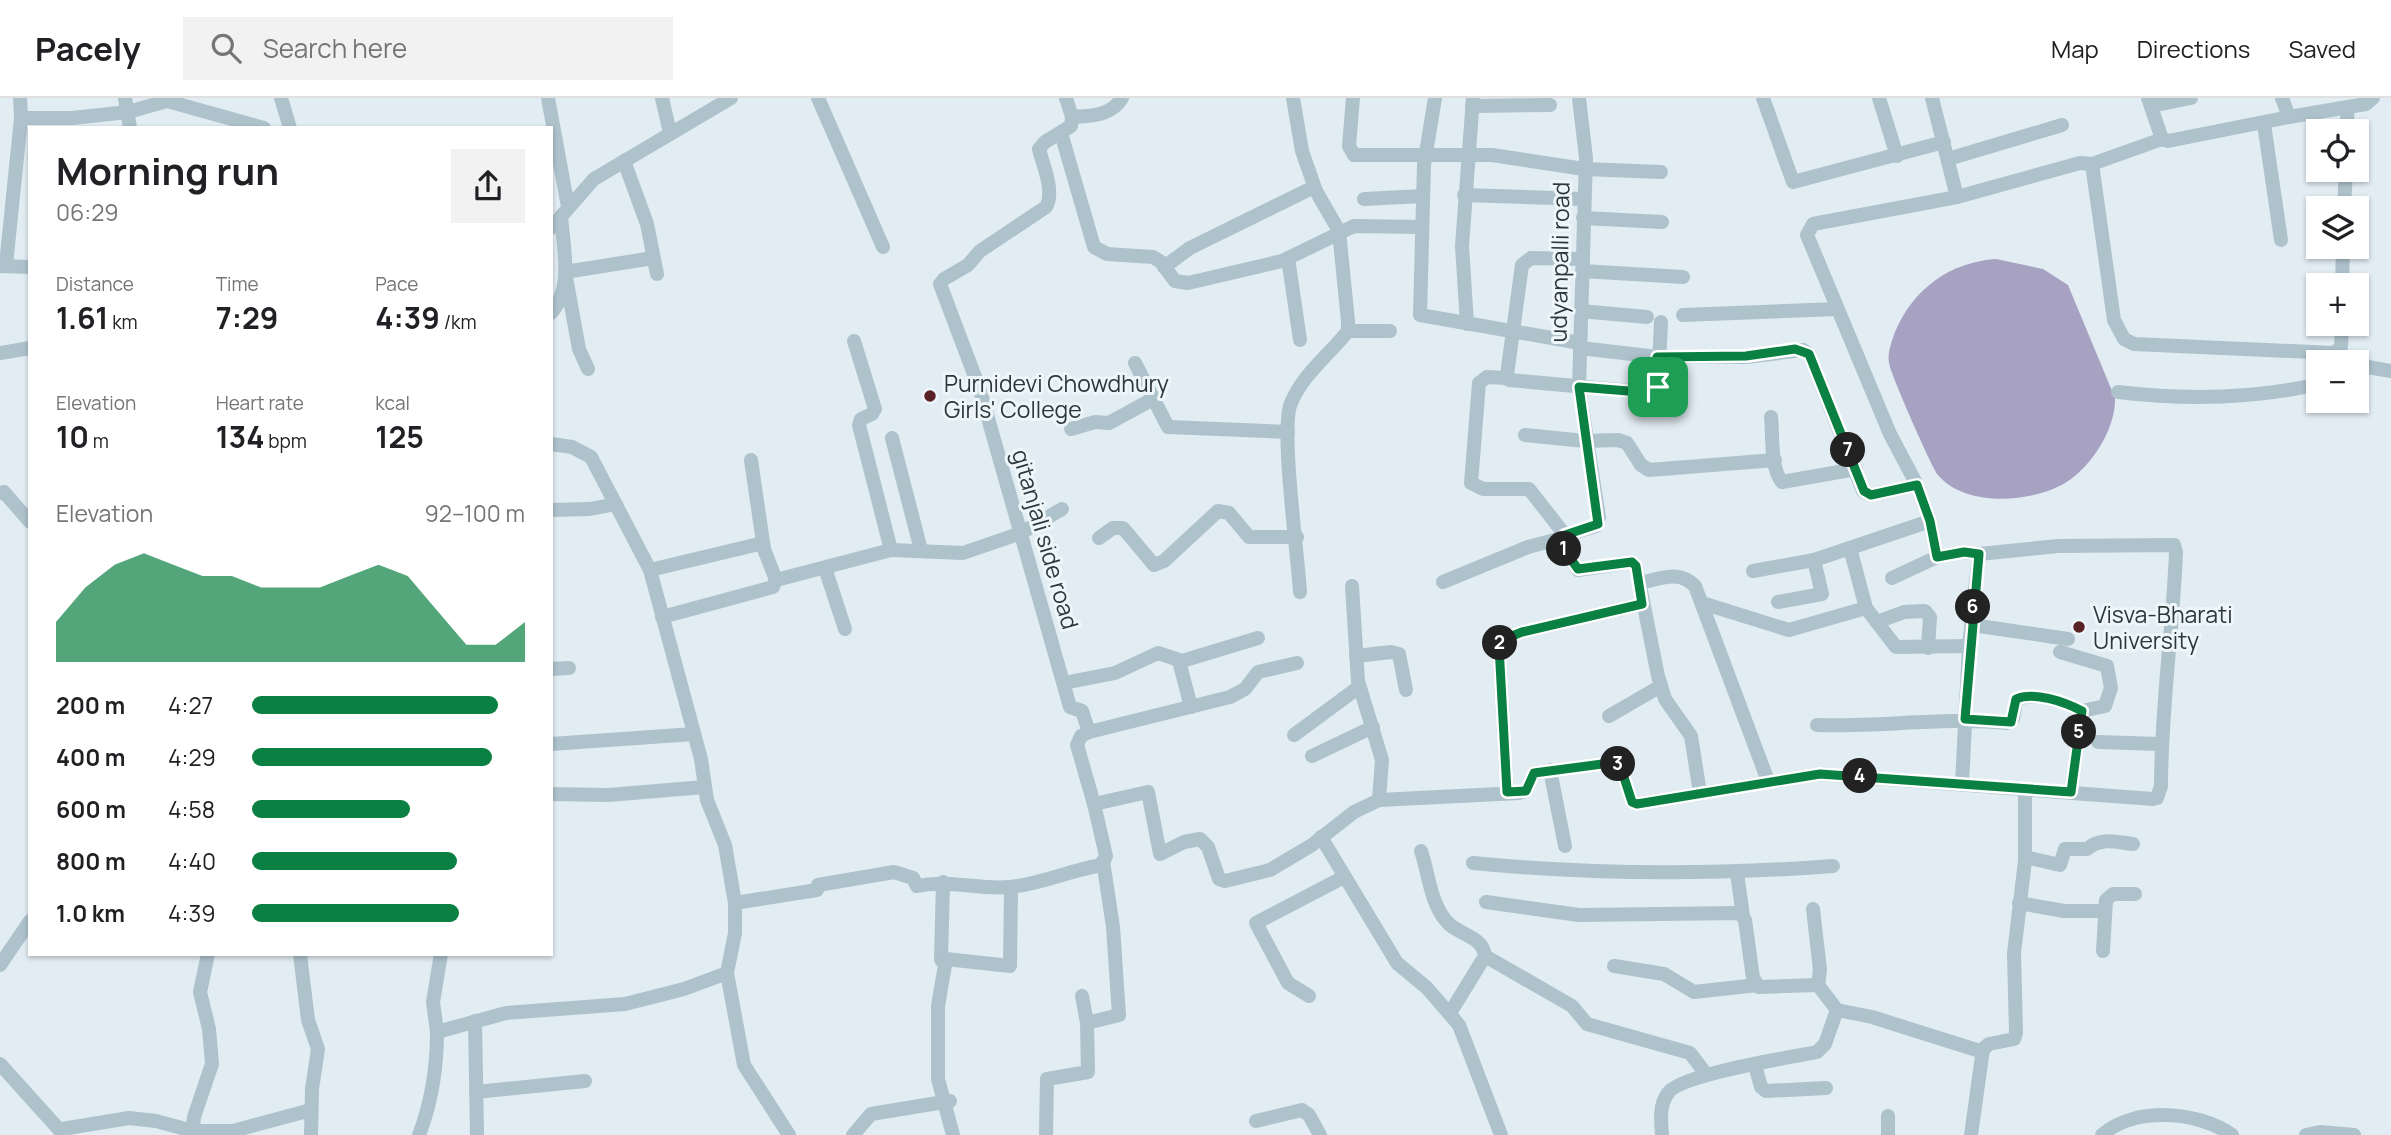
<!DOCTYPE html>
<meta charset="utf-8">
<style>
:root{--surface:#fff;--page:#f2f2f2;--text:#202124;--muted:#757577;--line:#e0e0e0;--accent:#0b8043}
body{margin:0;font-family:Manrope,sans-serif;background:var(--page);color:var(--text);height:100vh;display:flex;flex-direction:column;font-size:26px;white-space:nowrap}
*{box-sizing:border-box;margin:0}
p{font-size:23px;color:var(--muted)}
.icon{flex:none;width:38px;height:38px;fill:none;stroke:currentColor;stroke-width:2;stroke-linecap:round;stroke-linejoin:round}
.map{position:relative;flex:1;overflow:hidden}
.details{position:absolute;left:28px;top:28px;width:525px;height:830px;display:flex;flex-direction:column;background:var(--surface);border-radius:0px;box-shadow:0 2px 5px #0004}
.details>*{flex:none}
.fabs{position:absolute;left:2306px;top:21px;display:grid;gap:14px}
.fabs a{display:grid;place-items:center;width:63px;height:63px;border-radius:0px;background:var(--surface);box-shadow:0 2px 5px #0004;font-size:35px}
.pin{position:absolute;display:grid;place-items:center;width:60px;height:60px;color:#fff;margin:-30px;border-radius:14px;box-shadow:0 4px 10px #0006}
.km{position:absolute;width:35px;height:35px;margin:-18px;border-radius:50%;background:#222;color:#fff;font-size:19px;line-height:35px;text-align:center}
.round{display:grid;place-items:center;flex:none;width:74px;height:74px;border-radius:0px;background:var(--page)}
.head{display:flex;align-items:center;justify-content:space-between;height:119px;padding:0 28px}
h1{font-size:38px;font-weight:700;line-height:52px}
.stats{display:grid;grid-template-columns:repeat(3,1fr);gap:10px;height:119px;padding:7px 28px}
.stats div{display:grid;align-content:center}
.stats b{font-size:30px;font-weight:700}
.stats small{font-size:19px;font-weight:400}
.stats p{font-size:19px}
.chart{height:196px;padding:14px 28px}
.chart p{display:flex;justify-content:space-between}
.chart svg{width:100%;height:126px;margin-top:7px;fill:var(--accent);opacity:.7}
ul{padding:0 28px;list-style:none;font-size:23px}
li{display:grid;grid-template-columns:112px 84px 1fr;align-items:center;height:52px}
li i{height:18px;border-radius:9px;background:var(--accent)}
header{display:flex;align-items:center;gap:42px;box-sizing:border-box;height:98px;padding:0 35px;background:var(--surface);border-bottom:2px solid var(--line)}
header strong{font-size:33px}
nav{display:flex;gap:38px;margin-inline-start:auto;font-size:24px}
.search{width:490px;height:63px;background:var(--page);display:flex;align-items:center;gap:18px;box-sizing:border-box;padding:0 24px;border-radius:0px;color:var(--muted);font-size:26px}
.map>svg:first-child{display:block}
</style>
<header>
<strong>Pacely</strong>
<div class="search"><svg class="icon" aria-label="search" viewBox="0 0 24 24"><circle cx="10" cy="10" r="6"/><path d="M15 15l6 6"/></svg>Search here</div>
<nav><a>Map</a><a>Directions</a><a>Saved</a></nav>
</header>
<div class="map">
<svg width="2391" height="1037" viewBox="0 0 2391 1037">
<rect width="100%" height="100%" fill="#e2ecf3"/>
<path fill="#a8a2c2" d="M1996,161L2043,171L2068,187L2115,300C2116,329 2094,364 2071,381C2039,405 1966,411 1938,377C1932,370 1890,275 1889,265C1887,256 1892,242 1895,234C1913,191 1950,164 1996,161Z"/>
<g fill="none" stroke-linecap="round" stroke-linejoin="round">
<g stroke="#aec2cb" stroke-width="14">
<path d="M125,0L130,30"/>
<path d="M281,0L290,30"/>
<path d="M548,0L568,109"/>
<path d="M662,0L670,35"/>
<path d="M818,0L883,149"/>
<path d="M1066,0L1072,19L1071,28L1045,44L1039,51C1043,67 1055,94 1046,109L980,153L968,167L944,181L940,186L980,292L1070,609L1082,613L1089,634L1081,638L1077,647L1094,706"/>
<path d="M1293,0L1302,53L1316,93L1339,133L1348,223V233C1329,257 1303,276 1291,305C1280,330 1298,458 1300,494"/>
<path d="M1353,0L1349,48L1354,57H1492L1584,71L1661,74"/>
<path d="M1435,0L1424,67L1420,217L1580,245"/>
<path d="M1579,0L1586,60L1579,289L1599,420L1596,428L1565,437L1561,445L1578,472L1632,464L1636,468L1658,578L1665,601L1691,638L1700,695"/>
<path d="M1763,0L1793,84L1944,44"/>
<path d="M1879,0L1897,58"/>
<path d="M1932,0L1957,99L1813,126L1807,137L1890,336L1917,387L1930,423L1937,459L1964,454L1979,456"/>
<path d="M2148,0L2162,41L2168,43L2289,19"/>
<path d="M2282,0L2289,19L2348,9"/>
<path d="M1472,8L1550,7"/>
<path d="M2151,8L2191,0"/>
<path d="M1072,19C1091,18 1111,18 1122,0"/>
<path d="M21,20H72L128,14L167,3L264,30"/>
<path d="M2264,26L2281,142"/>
<path d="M2346,33L2348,9L2366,6L2373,0"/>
<path d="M1061,35L1094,149L1107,156L1153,159L1161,164L1175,183L1188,185L1282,163L1354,128L1422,129"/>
<path d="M1948,61L2062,27"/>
<path d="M624,63L647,126L657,176"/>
<path d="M2092,66L2162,41"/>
<path d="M1464,97L1583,101"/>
<path d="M1957,99L2080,65L2092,66L2114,222L2124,241L2134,246L2334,255L2341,249L2342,226"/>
<path d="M1364,101L1423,98"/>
<path d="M2344,110L2346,72"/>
<path d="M1583,120L1662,124"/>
<path d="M551,130L594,81L731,0"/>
<path d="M1288,160L1300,242"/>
<path d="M1583,161L1531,160L1522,167L1507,277L1509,282L1653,295L1658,289L1661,224"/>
<path d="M6,167L21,20L20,0"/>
<path d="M0,168L30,169"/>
<path d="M1164,169L1190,150L1314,89"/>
<path d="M1582,173L1683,179"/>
<path d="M2342,187L2343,149"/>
<path d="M1580,213L1647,219"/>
<path d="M551,215C574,190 563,149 561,118"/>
<path d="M1683,217L1837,211"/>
<path d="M1467,226L1462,148L1473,0"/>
<path d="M1348,233H1390"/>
<path d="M854,243L875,311L872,316L861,321L859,327L891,452"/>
<path d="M1580,250L1658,259H1746L1803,252L1809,256L1863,393L1871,397L1917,387"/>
<path d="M0,255L30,250"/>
<path d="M1135,265L1168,329L1288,334"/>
<path d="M588,271L579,251L565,174L653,160"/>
<path d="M2357,272L2368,269L2391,273"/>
<path d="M1507,280L1487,279L1479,285L1471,385L1483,391H1529L1565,437"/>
<path d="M2118,294C2185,302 2253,301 2319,286"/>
<path d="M1771,319C1773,337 1770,370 1782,384L1856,371"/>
<path d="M1071,331L1095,324L1109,325L1153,301"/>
<path d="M1525,337L1585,343L1618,342L1627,345L1641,367L1649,372L1775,362"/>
<path d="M892,340L921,452"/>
<path d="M551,346L572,349L591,359L650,472L701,661L707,702L725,747L735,805"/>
<path d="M751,362L764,451L776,482L891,452L963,455L1021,435L1062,411"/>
<path d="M0,395L4,394L30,424"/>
<path d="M551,412L590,411L616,406"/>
<path d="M1099,440L1113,430H1123L1154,467L1164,463L1218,413L1229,415L1249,439H1297"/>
<path d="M825,470L845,531"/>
<path d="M650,472L763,445"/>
<path d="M1753,473L1814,462L1850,450"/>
<path d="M1892,480L1937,459"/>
<path d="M1443,484L1528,449L1562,440"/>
<path d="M1639,485C1661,481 1678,471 1695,488L1768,683"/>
<path d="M1352,488L1358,583L1382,662L1379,702"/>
<path d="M1778,504L1822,496L1814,462"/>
<path d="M1702,505L1789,532L1866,510L1850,450L1930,423"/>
<path d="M1866,510L1896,549L1969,548"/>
<path d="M662,519L773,489L776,482"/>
<path d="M1877,524L1904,514L1925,513L1930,519L1928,550"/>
<path d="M1972,527L2068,541"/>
<path d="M1356,558L1391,554L1399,556L1406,592"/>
<path d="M1179,563L1191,609"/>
<path d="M551,571L569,570"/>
<path d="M1064,585L1115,575L1158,555L1182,563L1258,540"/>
<path d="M1609,618L1661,588"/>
<path d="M1817,627C1881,629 1944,619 2007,625L2013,621L2016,602C2034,593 2065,604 2082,613L2105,608L2111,590L2107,568L2060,554"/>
<path d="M1089,634L1230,599L1245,591L1258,574L1297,565"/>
<path d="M1294,637L1359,589"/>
<path d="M2098,644L2161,646"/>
<path d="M551,646L694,636"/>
<path d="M1312,658L1373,629"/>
<path d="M1550,672L1565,748"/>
<path d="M1507,694L1499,548L1502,542L1522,534L1642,506"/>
<path d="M2071,694L2082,613"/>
<path d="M551,696L608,697L705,689"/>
<path d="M1321,739L1397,865L1427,890L1459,927L1501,1037"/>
<path d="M1421,753C1429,776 1430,807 1449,826C1461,837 1483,839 1485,858L1450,915"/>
<path d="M2025,759L2060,767L2065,751H2087C2101,739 2115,744 2133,746"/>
<path d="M1473,765C1594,777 1712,777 1833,768"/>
<path d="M1737,775L1743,818"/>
<path d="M943,784L941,862L946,861"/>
<path d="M1486,804L1579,817L1740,815L1745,822L1753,880L1759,889L1818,887L1837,912L1872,919L1983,954"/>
<path d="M2019,805L2064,813H2103"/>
<path d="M1813,811L1820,872L1818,887"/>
<path d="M2103,853L2106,802L2113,796H2135"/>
<path d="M300,856L308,922L318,951L312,991L311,1037"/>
<path d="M441,856L433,904L437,934L506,915L625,906L684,891L727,875L735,835V805L817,792L818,787L894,774L913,780L917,788C948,781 978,792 1010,789C1041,786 1071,772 1102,767L1106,758L1094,706L1148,694L1160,756L1184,744L1200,741L1208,749L1219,781L1225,783L1270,772L1312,747L1354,714L1379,702L1519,695L1526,693L1534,675L1610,665L1620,667L1632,704L1637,706L1820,676L2153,701L2157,700L2161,688C2161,609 2173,532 2176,454L2174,447L2058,448L1979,456L1969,548L1962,685"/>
<path d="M1485,858L1572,908L1587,926L1690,955L1706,976"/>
<path d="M0,867L30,823"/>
<path d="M1614,868L1664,876L1694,894L1757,887"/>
<path d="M727,875L744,967L789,1037"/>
<path d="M1082,898L1087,925"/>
<path d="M1309,898L1288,885L1256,825L1344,779"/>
<path d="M475,923L477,1037"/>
<path d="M0,966L64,1037"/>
<path d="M1755,967L1761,989L1766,993L1826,990"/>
<path d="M476,994L585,983"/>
<path d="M1256,1023L1302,1012L1309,1017L1320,1037"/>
<path d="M62,1031L129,1020L156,1023L193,1033H233L311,1012"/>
<path d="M192,1037L194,1019L212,966L209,931L200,894L208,856"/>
<path d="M419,1037C432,1003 437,971 437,934"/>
<path d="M853,1037L871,1016L950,1003"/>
<path d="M953,1037L938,981V908L946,861L1010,868L1011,789"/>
<path d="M1046,1037L1047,981L1088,974L1087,925L1119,917L1113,829L1103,763"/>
<path d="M1662,1037C1661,1023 1659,1007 1668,995C1681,976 1788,960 1817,954L1825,946L1837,912"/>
<path d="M1888,1037V1018"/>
<path d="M1971,1037L1983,951L1989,946L2014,941L2016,935L2014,855L2025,763V691"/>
<path d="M2102,1037C2135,1008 2198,1013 2232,1037"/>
<path d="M2306,1037L2320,1034L2354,1037"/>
</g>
</g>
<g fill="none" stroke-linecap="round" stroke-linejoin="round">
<defs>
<path id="route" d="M1795,251L1809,256L1864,393L1871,397L1917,387L1930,423L1937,459L1964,454L1979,456L1965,621L2011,624L2016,601C2034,593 2065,604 2082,613L2071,694L1820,676L1637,706L1632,704L1620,667L1610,665L1534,675L1526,693L1507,694L1499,548L1502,542L1522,534L1642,506L1636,468L1632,464L1578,471L1562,449L1565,437L1598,426L1579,289L1653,295L1658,289L1657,259L1746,258Z"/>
</defs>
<use href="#route" stroke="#fff" stroke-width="14"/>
<use href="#route" stroke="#0b8043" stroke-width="9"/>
</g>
<g fill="#5a2227" stroke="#eff6fa" stroke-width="2.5">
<circle cx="930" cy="298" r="7"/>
<circle cx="2079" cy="529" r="7"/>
</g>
<g text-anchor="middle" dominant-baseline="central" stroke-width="6" stroke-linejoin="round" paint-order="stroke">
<g font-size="23" fill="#2c383a" stroke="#eff6fa">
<text transform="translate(1559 164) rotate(-89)">udyanpalli road</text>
<text transform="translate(1046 441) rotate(74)">gitanjali side road</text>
</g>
<g font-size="23" fill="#2c383a" stroke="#eff6fa" text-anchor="start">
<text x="944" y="285">Purnidevi Chowdhury<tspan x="944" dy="26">Girls' College</tspan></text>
<text x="2093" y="516">Visva-Bharati<tspan x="2093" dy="26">University</tspan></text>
</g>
</g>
</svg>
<div class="fabs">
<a><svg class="icon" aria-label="locate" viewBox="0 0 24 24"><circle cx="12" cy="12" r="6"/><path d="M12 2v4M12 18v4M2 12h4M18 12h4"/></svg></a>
<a><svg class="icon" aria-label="layers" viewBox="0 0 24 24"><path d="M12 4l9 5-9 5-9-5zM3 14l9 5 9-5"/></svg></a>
<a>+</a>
<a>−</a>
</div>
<div class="pin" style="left:1658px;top:289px;background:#1e9e55"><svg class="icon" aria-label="arrive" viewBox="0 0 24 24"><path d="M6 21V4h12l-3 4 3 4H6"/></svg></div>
<b class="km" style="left:1564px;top:451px">1</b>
<b class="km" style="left:1500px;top:545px">2</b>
<b class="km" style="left:1618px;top:666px">3</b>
<b class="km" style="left:1860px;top:678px">4</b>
<b class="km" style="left:2079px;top:634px">5</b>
<b class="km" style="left:1973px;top:509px">6</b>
<b class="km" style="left:1848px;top:352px">7</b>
<section class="details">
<div class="head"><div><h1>Morning run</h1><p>06:29</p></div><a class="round"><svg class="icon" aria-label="share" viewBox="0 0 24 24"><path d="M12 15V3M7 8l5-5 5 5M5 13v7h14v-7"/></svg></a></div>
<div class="stats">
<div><p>Distance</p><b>1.61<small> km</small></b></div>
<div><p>Time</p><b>7:29</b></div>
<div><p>Pace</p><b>4:39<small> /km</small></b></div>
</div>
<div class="stats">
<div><p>Elevation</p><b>10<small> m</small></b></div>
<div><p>Heart rate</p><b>134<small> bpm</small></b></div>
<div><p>kcal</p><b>125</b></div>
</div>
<div class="chart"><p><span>Elevation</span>92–100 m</p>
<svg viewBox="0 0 160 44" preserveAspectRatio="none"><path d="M0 44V30L10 18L20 10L30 6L40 10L50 14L60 14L70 18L80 18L90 18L100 14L110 10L120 14L130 26L140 38L150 38L160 30V44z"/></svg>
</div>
<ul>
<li><b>200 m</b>4:27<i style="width:90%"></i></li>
<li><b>400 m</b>4:29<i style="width:88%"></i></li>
<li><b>600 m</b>4:58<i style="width:58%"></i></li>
<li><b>800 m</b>4:40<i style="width:75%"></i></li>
<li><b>1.0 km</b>4:39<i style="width:76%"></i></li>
</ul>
</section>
</div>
